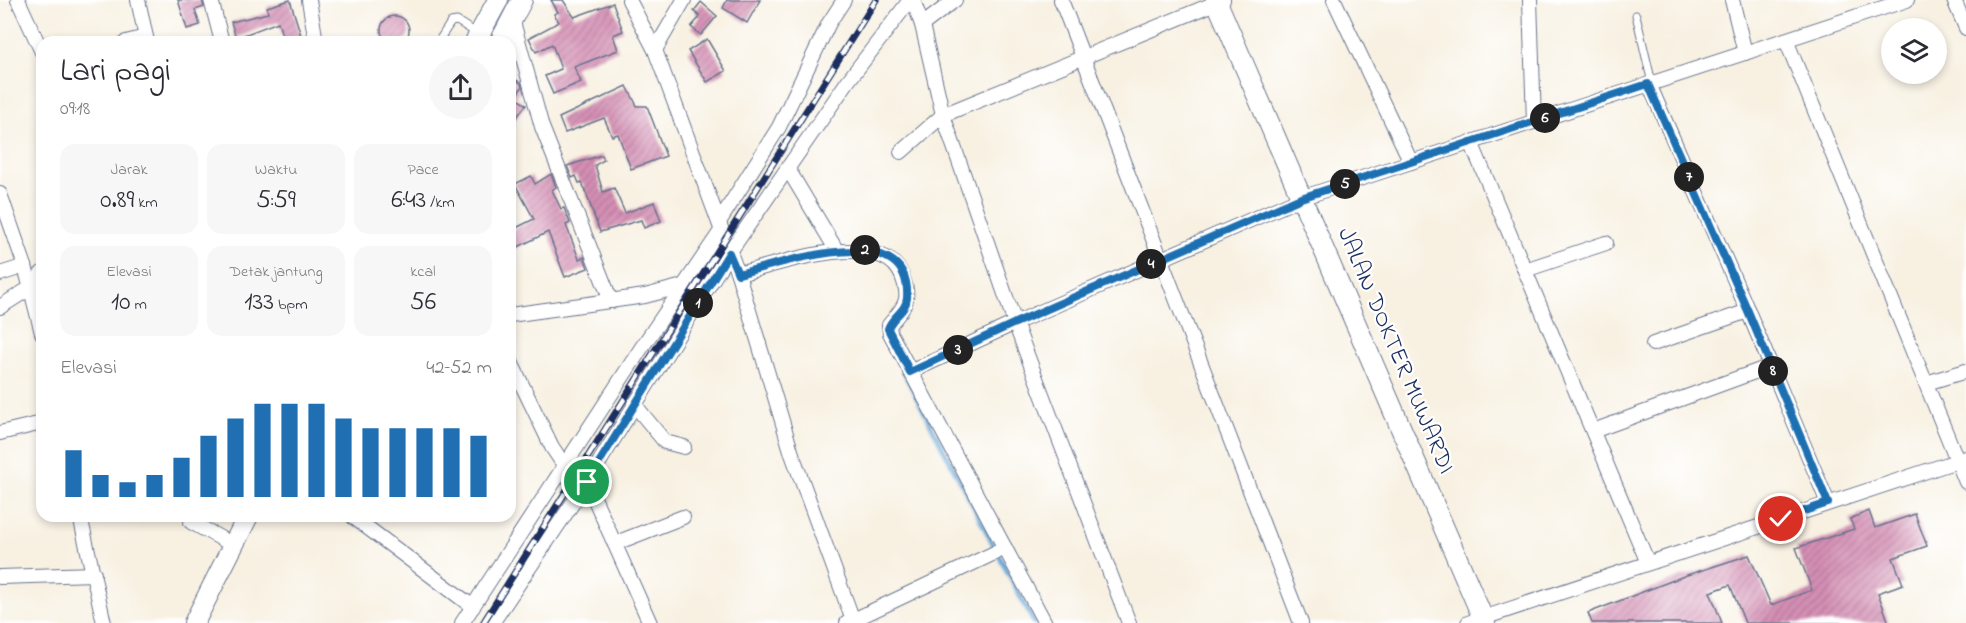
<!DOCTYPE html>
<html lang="id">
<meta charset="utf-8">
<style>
:root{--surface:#fff;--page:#f7f7f7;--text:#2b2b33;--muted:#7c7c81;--accent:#1f6fb2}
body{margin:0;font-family:"Indie Flower",sans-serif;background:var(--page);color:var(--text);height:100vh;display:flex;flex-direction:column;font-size:22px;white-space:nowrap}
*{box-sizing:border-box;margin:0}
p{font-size:20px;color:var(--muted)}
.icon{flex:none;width:33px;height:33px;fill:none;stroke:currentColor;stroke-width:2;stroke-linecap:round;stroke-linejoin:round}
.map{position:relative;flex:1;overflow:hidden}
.sheet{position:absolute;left:36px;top:36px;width:480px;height:486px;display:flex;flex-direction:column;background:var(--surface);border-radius:18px;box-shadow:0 3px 9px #0003}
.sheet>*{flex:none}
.tools{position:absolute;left:1881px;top:18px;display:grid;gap:12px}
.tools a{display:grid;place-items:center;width:66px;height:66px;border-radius:50%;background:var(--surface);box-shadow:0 3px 9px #0003;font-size:30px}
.pin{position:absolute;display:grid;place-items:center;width:51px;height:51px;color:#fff;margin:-26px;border:3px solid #fff;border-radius:50%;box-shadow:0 2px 6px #0007}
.km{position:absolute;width:30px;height:30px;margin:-15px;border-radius:50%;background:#222;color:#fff;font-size:16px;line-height:30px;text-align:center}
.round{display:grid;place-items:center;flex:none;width:63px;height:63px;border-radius:32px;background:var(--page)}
.head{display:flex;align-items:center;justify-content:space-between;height:102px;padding:0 24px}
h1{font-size:33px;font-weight:600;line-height:45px}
.stats{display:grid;grid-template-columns:repeat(3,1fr);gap:9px;height:102px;padding:6px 24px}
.stats div{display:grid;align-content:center;border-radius:15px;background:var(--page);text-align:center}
.stats b{font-size:26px;font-weight:600}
.stats small{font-size:16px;font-weight:400}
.stats p{font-size:16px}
.chart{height:168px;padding:12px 24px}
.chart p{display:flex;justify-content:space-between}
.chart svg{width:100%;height:108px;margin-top:6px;stroke:var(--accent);stroke-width:6}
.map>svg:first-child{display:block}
</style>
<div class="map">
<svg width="1966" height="623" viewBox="0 0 1966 623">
<defs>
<pattern id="building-hatch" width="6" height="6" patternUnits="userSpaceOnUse" patternTransform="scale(1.5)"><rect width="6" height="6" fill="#d58fb4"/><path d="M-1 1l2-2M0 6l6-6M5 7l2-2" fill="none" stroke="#ac7596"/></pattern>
</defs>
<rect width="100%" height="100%" fill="#fff"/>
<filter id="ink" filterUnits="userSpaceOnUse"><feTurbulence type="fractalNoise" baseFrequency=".0167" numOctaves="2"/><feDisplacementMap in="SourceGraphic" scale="12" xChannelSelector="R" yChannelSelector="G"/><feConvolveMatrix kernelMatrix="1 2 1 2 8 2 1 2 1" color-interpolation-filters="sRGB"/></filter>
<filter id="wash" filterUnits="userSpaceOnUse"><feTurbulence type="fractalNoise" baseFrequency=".008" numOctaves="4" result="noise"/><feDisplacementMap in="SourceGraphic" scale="24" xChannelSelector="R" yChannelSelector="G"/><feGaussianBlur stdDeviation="1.35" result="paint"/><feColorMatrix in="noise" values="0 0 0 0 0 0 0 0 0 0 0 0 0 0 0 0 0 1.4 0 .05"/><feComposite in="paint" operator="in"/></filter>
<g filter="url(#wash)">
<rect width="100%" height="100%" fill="#f8f1e2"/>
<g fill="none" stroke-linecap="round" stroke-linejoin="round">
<path stroke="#64a9d9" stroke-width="4.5" d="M904,373L1034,623"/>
</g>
<g id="blocks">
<g fill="url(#building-hatch)">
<path d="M178,0H202L204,7L195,10L200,25L187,29Z"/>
<path d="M290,0L303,42H284L278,22L236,38L231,22L268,13L267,7Z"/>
<path d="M551,0H563L574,17L613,3L623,31L613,35L618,50L574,67L581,82L553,94L545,76L561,69L552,44L536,52L529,38L559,22L554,14L558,12Z"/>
<path d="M727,0H760L747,23L723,8Z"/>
<path d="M701,2L717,16L701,35L691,27L700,17L694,11Z"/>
<circle cx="395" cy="30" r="14"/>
<path d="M707,39L726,71L707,82L688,51Z"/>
<path d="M510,76L521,83L522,87L515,97L526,105L510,126Z"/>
<path d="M627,86L637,106H647L666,156L631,169L618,134L612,136L604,118L565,133L559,118Z"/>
<path d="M602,155L604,160L595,165L603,192L614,188L625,213L654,202L661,221L644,228L641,220L600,232L582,182L579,183L576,176L572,178L567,166Z"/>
<path d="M551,174L556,187L552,190L561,209L564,208L570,223L566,225L579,259L584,257L588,268L565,277L548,232L510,251V231L534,219L515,184L531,176L535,184Z"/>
<path d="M1869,511L1875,528L1915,514L1927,546L1893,558L1903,584L1878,593L1889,623H1745L1730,585L1710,592L1722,623H1592L1588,613L1684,576L1749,555L1771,605L1812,590L1796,548L1854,529L1850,519Z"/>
</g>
</g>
</g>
<g filter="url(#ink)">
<use href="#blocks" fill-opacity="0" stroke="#68738c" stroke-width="1.5"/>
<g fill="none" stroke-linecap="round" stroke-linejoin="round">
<defs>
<g id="lane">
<path d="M1636,15L1652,83"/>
<path d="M438,42L451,22L457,21L478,34"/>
</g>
<g id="street">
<path d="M18,0L42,52"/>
<path d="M138,0L147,42"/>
<path d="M211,0L222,42"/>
<path d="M309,0L316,42"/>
<path d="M629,0L655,50L738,274L792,454L854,623"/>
<path d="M913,0L922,25L943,115L1015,323L1129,623"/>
<path d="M1061,0L1301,623"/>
<path d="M1334,0L1411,162"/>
<path d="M1530,0L1534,122"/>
<path d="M1732,0L1745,53"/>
<path d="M1954,0L1966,28"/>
<path d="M512,18L542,127L611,301"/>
<path d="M922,25L955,0"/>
<path d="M1786,40L1966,482"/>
<path d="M126,42L146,37"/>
<path d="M655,50L684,0"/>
<path d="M1649,84L1748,311L1828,503"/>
<path d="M1471,142L1648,563"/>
<path d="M901,152L943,115L1223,0"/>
<path d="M788,169L837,251"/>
<path d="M0,194L25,266L42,333"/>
<path d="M719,222L779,127L829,23L844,0"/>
<path d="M1525,270L1606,243"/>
<path d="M0,274L25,266"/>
<path d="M738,274C777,265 882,226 902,276C912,301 904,307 889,325L890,333L1045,623"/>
<path d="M0,307L30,288L42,273"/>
<path d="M510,315L645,296L683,286"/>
<path d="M1653,344L1748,311"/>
<path d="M510,360L552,447L564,465L587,482L650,623"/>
<path d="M910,372L1015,323L1301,198L1907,0"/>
<path d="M1926,383L1966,371"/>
<path d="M634,404L665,442L684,447"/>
<path d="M1593,431L1771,366"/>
<path d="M0,433L42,423"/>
<path d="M80,516L104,623"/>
<path d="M352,516L473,607"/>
<path d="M191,522L233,545"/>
<path d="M616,543L683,517"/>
<path d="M0,577L94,574"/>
<path d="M462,623L642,347L721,231"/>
<path d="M492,623L587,482L729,253L848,81L910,0"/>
<path d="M847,623L1005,548"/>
<path d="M1468,623L1966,458"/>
</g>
<g id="secondary">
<path d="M1216,0L1485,623"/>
<path d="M475,42L498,0"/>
<path d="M500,42L522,0"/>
<path d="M194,623L248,516"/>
</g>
</defs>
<use href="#lane" stroke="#68738c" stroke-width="9"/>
<use href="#street" stroke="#68738c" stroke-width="16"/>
<use href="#secondary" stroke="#68738c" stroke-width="22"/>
<use href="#lane" stroke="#fff" stroke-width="7"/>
<use href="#street" stroke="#fff" stroke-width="14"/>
<use href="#secondary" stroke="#fff" stroke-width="20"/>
<defs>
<path id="rail" d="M483,623L876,0"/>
</defs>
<use href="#rail" stroke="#1b2f5e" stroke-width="7"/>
<use href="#rail" stroke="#fff" stroke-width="4.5" stroke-dasharray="14" stroke-linecap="butt"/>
</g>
</g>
<g fill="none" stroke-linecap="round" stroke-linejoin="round" filter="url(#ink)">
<defs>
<path id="route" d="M587,482L729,253L738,274C780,264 912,216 907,298C906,312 891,317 888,329L910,372L1015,323L1301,198L1648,84L1748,311L1828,503L1781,519"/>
</defs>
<use href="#route" stroke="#fff" stroke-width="12"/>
<use href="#route" stroke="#1f6fb2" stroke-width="8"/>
</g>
<g text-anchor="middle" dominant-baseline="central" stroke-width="4.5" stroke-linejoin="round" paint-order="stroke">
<g font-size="24" fill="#1b2f5e" stroke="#fff">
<text transform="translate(1395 351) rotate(67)">JALAN DOKTER MUWARDI</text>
</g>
</g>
</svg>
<div class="tools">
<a><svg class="icon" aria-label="layers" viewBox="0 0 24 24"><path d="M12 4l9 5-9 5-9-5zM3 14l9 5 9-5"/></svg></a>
</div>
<div class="pin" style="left:587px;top:482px;background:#1e9e55"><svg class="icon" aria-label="arrive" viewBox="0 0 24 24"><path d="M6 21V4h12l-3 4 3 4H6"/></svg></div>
<div class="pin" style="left:1781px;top:519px;background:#d93025"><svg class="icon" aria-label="check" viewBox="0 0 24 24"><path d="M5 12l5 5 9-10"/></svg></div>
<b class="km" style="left:698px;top:303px">1</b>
<b class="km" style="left:865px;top:250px">2</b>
<b class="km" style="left:958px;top:350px">3</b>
<b class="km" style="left:1151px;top:264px">4</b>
<b class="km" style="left:1345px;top:184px">5</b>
<b class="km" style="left:1545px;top:118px">6</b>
<b class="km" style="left:1689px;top:177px">7</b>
<b class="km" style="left:1773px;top:371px">8</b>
<section class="sheet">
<div class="head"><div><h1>Lari pagi</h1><p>09:18</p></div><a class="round"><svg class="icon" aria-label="share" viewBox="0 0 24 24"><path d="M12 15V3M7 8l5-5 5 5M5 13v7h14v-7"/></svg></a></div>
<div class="stats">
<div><p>Jarak</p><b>0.89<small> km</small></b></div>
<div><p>Waktu</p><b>5:59</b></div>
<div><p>Pace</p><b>6:43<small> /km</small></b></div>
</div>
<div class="stats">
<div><p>Elevasi</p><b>10<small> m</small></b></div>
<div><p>Detak jantung</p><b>133<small> bpm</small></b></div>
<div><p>kcal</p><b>56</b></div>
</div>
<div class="chart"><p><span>Elevasi</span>42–52 m</p>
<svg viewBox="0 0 160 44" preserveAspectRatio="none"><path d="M5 44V25M15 44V35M25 44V38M35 44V35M45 44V28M55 44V19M65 44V12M75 44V6M85 44V6M95 44V6M105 44V12M115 44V16M125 44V16M135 44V16M145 44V16M155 44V19"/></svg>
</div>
</section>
</div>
